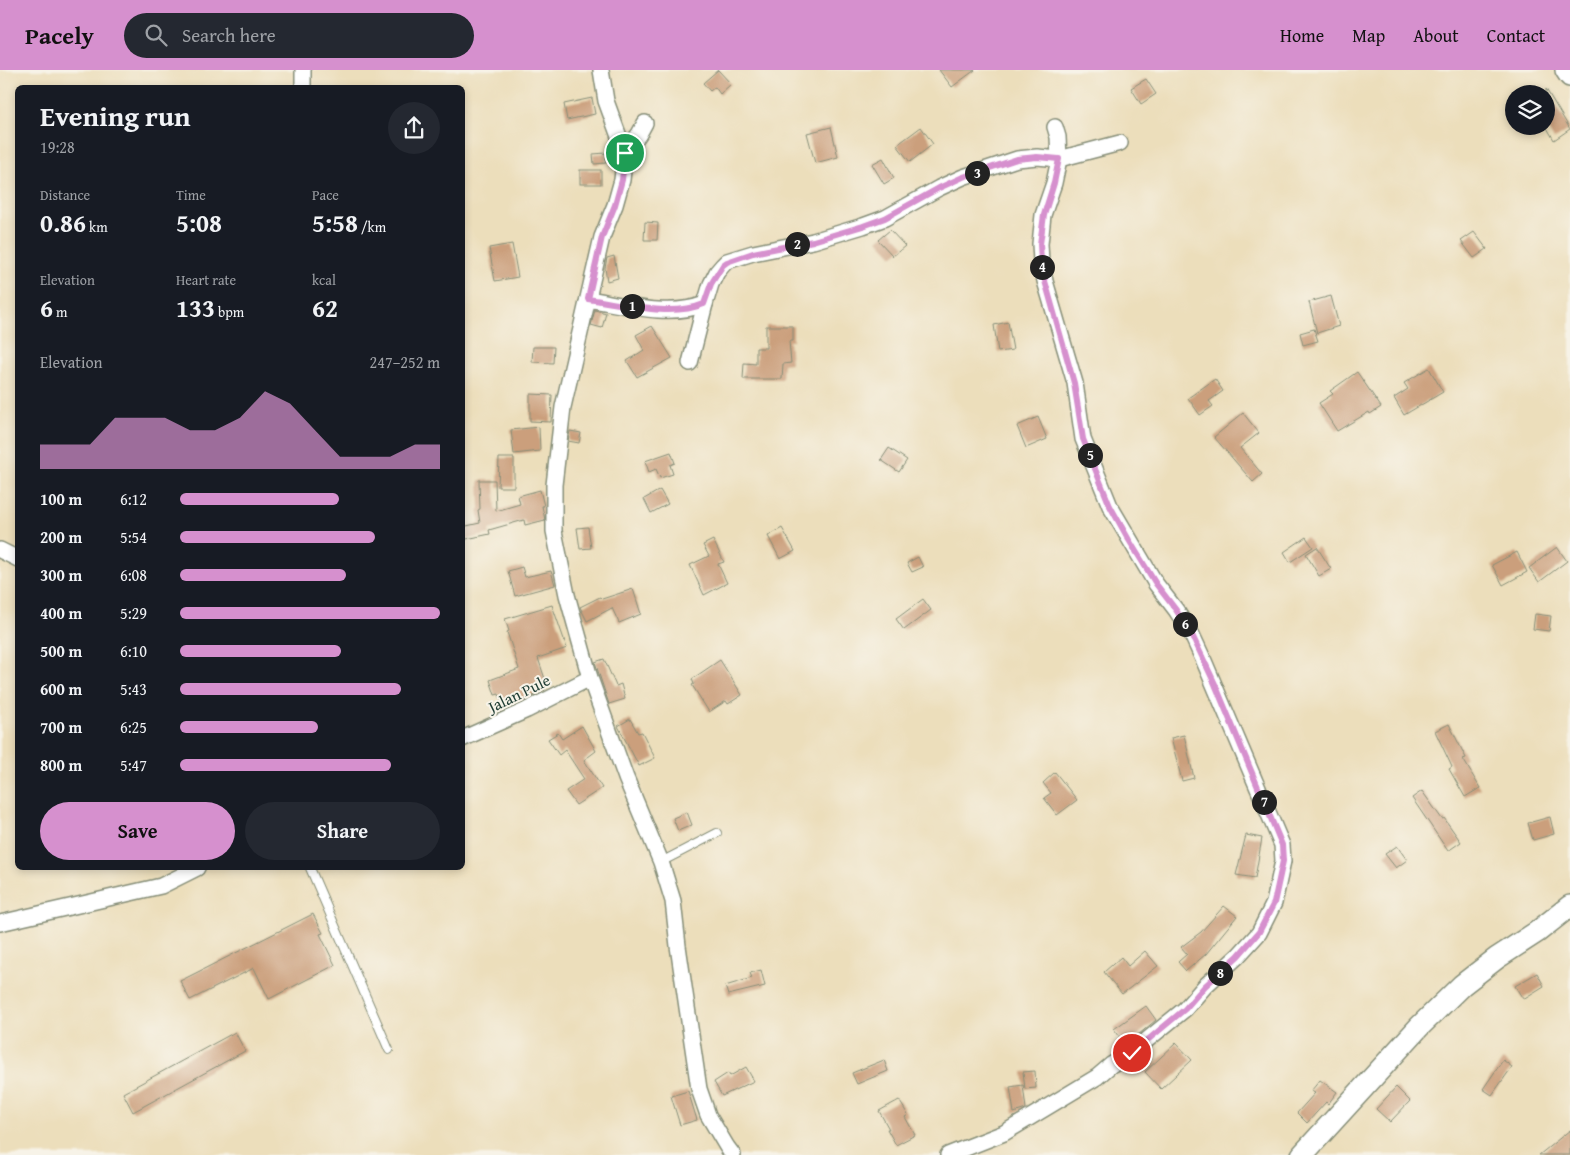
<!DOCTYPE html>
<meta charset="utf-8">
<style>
:root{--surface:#171b24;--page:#242831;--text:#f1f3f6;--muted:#9ea1a6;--accent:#d690ce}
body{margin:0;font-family:"Gentium Book Plus",serif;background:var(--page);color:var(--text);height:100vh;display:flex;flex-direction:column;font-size:19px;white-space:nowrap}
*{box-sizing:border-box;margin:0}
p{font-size:16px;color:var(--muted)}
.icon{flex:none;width:28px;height:28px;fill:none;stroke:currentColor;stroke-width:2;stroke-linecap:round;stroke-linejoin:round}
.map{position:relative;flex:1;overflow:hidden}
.details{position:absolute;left:15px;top:15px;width:450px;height:785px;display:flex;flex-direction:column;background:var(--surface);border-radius:8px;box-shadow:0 2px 8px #0003}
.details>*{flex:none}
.controls{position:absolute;left:1505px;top:15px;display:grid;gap:10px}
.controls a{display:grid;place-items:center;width:50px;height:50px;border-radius:50%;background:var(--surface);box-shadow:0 2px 8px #0003;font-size:25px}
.pin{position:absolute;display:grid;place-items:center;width:42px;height:42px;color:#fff;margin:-21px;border:2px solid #fff;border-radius:50%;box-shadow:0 1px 5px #0007}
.km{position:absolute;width:25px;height:25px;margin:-12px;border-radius:50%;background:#222;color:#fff;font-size:14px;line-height:25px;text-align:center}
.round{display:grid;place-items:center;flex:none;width:52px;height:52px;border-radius:26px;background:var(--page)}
.overview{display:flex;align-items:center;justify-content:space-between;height:85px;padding:0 25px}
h1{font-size:28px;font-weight:700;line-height:38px}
.figures{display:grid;grid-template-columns:repeat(3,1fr);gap:8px;height:85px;padding:5px 25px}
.figures div{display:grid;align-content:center}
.figures b{font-size:25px;font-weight:700}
.figures small{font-size:14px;font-weight:400}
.figures p{font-size:14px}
.chart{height:140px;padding:10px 25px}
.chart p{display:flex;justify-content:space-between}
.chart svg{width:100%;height:90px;margin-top:5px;fill:var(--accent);opacity:.7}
.primary-button{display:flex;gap:10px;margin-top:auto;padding:10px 25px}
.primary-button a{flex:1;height:58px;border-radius:30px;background:var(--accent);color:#111;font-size:20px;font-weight:700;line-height:58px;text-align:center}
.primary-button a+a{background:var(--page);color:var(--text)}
ul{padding:0 25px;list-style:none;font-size:16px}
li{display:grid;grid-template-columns:80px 60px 1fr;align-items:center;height:38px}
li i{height:12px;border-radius:6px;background:var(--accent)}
header{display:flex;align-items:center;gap:30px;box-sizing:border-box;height:70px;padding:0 25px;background:var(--accent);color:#111}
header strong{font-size:24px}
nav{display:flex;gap:28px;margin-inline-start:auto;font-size:18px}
.search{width:350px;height:45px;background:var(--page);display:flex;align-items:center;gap:12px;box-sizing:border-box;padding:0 18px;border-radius:28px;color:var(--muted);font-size:19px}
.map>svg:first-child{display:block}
</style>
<header>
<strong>Pacely</strong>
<div class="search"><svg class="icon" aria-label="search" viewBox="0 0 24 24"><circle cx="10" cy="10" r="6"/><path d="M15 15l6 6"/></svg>Search here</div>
<nav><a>Home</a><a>Map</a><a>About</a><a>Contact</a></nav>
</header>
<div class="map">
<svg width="1570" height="1085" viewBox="0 0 1570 1085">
<rect width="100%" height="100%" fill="#f7f3e8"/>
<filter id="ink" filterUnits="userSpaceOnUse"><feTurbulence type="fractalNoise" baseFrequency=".02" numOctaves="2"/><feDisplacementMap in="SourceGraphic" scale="10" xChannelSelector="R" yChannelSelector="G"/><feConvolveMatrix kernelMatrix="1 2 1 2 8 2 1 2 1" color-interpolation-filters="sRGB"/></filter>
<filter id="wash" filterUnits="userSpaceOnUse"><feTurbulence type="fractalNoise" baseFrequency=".0096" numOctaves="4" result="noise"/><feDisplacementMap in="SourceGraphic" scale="20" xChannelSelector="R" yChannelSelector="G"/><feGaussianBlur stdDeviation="1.12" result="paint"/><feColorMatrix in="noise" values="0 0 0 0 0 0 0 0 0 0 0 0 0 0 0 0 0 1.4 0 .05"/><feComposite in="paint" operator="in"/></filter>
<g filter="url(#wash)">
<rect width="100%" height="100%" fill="#ecdebb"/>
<g id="blocks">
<g fill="#cb9f7c">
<path d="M718,0L731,14L720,24L715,17L710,21L703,13Z"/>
<path d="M939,0H975L952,17Z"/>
<path d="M1146,9L1156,24L1141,34L1131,18Z"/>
<path d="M1546,19L1570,59L1554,70L1546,56Z"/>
<path d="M592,28L595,44L567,50L564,34Z"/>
<path d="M831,57L838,87L815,93L807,63Z"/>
<path d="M921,57L933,74L910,92L897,75Z"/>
<path d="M606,83V93L594,94L593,84Z"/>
<path d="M883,88L894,108L884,114L872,94Z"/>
<rect x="580" y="100" width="21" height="14"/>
<path d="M645,152L658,153L657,170H644Z"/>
<path d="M890,160L905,176L893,186L878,170Z"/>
<path d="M1474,162L1487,179L1474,188L1461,171Z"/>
<path d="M512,174L518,207L495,211L489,178Z"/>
<path d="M614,186L618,208L607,211L605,198L607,188Z"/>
<path d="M1331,226L1339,256L1317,263L1309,232Z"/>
<path d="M595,240L606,243L602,258L591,255Z"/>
<path d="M1008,252L1013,280L998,282L994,255Z"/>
<path d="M652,256L672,288L637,307L627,291L644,280L636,265Z"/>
<path d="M766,256H793V271H789L791,293L783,294L782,309H743L744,293L756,294V278H766Z"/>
<path d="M1314,259L1318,271L1303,275L1300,263Z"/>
<path d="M533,277H554L553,293L532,292Z"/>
<path d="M1429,298L1443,322L1404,345L1394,328L1408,319L1404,313Z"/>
<path d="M1357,302L1381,337L1370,344L1369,342L1337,361L1319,333L1333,324L1330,321Z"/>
<path d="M1215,309L1223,321L1209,331L1213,336L1200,345L1188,328Z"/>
<path d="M530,324L552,325L551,352L530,351Z"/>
<path d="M1243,343L1259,363L1240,378L1262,404L1253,412L1214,367Z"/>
<path d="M1038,347L1047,369L1026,378L1017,356Z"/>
<path d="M539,357L540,381L514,384L511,360Z"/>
<path d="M570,361L581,363L579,373L568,371Z"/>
<path d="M889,378L907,390L899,402L881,390Z"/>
<path d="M671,382L675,393L670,395L673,404L660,408L656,399L649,402L645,391Z"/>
<path d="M499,388H514V417H498Z"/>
<path d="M479,410H495L496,441L520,434L518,426L540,420L544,436H542L545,450L525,455L524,450L489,460L490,464L462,470V457L480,453L478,440L480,439Z"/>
<path d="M660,420L668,434L651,443L644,429Z"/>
<path d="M588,457L591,478L580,479L577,458Z"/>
<path d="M782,458L795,481L780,489L768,466Z"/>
<path d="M1306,467L1313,477L1290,492L1284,482Z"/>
<path d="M713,470L724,492L718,494L727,513L704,525L690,495L709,486L703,475Z"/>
<path d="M1317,477L1331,499L1319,506L1306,484Z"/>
<path d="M1557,477L1567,491L1539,512L1529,498Z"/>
<path d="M1517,482L1527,502L1503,515L1492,495Z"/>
<path d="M918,487L923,497L912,502L907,493Z"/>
<path d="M522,497L525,507L551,501L555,515L515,526L508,501Z"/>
<path d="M633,519L641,544L619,553L612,538L587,551L580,537L600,527L602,529Z"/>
<path d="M923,529L931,540L904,560L896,549Z"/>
<path d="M552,535L567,578L538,588L546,612L543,613L545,620L511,637L510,634L503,636L499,624L495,625L490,610L519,599L507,562L509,561L505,549Z"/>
<path d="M1535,544L1551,546L1549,561L1533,559Z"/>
<path d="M604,589L616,616L621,614L625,629L609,634L595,592Z"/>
<path d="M720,590L742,625L728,634L726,631L709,642L692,615L694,614L692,609Z"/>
<path d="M630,649L638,663L642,662L655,688L639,696L618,656Z"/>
<path d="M1449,654L1466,688L1463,689L1480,718L1465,727L1449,699L1452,697L1435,661Z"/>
<path d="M582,656L596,681L584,690L602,718L576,735L566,721L584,709L565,680L559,685L548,669L558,663L562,669Z"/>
<path d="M1184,665L1194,708L1182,711L1171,668Z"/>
<path d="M1055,702L1077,730L1057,745L1044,728L1051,723L1043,713Z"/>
<path d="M1422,721L1442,749L1444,748L1461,772L1448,781L1412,728Z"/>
<path d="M687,742L692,755L678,761L673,748Z"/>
<path d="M1550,747L1554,764L1533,770L1528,753Z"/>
<path d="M1246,765L1262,768L1255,808L1236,805Z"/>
<path d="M1397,776L1407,790L1396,798L1385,784Z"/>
<path d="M1224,836L1237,846L1206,884L1186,901L1178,892L1187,884L1181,877L1201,862Z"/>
<path d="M313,844L323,863L320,864L335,895L269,929L254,898L190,930L180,911Z"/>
<path d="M1145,881L1158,896L1122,924L1104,902L1121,887L1128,896Z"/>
<path d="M761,900L765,916L728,925L725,916L752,908L750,903Z"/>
<path d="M1537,903L1544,916L1523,929L1515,916Z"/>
<path d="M1146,936L1156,950L1126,975L1114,959Z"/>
<path d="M235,962L245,981L133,1042L123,1023Z"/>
<path d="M1176,973L1192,990L1161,1019L1145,1002Z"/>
<path d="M884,990L888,1001L857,1014L852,1003Z"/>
<path d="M1503,990L1512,997L1492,1025L1483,1019Z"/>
<path d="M746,997L754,1011L722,1026L714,1012L728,1003L730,1006Z"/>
<path d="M1035,1001L1036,1018L1025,1019L1023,1002Z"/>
<path d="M1320,1010L1337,1022L1328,1034L1326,1032L1307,1053L1297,1043L1315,1023L1311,1021Z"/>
<path d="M1023,1015L1026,1039L1014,1043L1010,1017Z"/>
<path d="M1396,1017L1410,1031L1390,1052L1376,1039Z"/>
<path d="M688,1021L697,1050L680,1055L671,1026Z"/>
<path d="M899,1030L908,1045L905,1047L915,1065L896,1075L887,1059H889L879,1041Z"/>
<path d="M1570,1060V1085H1539Z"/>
</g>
</g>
</g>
<g filter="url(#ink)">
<use href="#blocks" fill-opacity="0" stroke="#868e78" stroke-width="1"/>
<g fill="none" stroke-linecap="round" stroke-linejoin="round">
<defs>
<g id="lane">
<path d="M661,792L717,763"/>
<path d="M310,798L389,980"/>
</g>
<g id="street">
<path d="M303,0V18"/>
<path d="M601,0L606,31L625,83L622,110L615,135L602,167L563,337L554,415V461L567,525L590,608L626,708L661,792L673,831L678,876L699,1019L708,1045L727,1077L733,1085"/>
<path d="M625,83L639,64L645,53"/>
<path d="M588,229C625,235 669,248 705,234L711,214L717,202L723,195L727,191L753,183L813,171L863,156L885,148L939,118L963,107L1017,89L1037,87L1059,89L1120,73"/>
<path d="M690,293L705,234"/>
<path d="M0,480L18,489"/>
<path d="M462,669L527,640L590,608"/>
<path d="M0,853L161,816L197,798"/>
<path d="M948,1085L1004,1063L1097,1007L1111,995L1131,983L1185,939L1205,916L1238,886L1259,863L1274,833L1283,791L1282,775L1204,591L1192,565L1176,540L1156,514L1110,436L1083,369L1075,313L1045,211L1041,191L1040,174L1043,145L1054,113L1059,89L1058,67L1055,57"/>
</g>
<g id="secondary">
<path d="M1566,0L1570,6"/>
<path d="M1302,1085L1419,957L1462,915L1497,888L1537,862L1570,836"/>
</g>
</defs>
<use href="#lane" stroke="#868e78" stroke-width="10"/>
<use href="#street" stroke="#868e78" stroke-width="18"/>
<use href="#secondary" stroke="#868e78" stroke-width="24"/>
<use href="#lane" stroke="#fff" stroke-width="8"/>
<use href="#street" stroke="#fff" stroke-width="15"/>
<use href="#secondary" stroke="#fff" stroke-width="21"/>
</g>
</g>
<g fill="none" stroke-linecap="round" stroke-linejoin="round" filter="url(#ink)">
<defs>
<path id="route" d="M625,83L622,110L615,135L602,167L588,229C624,234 670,248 704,234L711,214L723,195L727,192L753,183L813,171L863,156L885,148L939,118L963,107L1017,89L1037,87L1059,89L1054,113L1044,145L1040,174L1041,191L1045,211L1074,313L1083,369L1110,436L1129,470L1156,514L1176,540L1192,565L1215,614L1282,775L1283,791L1274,833L1259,862L1238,886L1205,916L1185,939L1132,983"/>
</defs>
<use href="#route" stroke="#fff" stroke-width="10"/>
<use href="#route" stroke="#d690ce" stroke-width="6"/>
</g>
<g text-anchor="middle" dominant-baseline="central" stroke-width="4" stroke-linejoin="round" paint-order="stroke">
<g font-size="16" fill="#1f3d34" stroke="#f7f3e8">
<text transform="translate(519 623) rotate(-26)">Jalan Pule</text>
</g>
</g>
</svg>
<div class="controls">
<a><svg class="icon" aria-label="layers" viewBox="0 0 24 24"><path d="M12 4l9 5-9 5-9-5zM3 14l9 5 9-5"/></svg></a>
</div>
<div class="pin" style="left:625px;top:83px;background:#1e9e55"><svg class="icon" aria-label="arrive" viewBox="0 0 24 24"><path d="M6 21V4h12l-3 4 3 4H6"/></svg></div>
<div class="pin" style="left:1132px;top:983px;background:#d93025"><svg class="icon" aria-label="check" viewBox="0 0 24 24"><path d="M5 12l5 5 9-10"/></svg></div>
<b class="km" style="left:632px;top:236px">1</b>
<b class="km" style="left:797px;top:174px">2</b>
<b class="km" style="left:977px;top:103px">3</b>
<b class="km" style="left:1042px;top:197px">4</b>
<b class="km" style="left:1090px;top:385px">5</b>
<b class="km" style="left:1185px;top:554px">6</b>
<b class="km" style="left:1264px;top:732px">7</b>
<b class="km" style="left:1220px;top:903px">8</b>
<section class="details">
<div class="overview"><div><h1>Evening run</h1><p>19:28</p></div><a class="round"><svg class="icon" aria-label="share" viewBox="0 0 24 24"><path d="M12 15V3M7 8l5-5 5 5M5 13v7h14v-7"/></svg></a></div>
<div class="figures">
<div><p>Distance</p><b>0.86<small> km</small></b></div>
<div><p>Time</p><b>5:08</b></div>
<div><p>Pace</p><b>5:58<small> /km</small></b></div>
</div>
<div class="figures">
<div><p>Elevation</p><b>6<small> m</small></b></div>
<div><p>Heart rate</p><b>133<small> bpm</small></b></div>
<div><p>kcal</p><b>62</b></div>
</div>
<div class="chart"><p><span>Elevation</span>247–252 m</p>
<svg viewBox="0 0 160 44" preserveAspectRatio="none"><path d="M0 44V32L10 32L20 32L30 19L40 19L50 19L60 25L70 25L80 19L90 6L100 12L110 25L120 38L130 38L140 38L150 32L160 32V44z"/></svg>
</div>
<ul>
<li><b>100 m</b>6:12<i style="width:61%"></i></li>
<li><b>200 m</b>5:54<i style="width:75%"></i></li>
<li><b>300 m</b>6:08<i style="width:64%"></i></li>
<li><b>400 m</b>5:29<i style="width:100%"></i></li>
<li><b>500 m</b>6:10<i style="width:62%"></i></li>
<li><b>600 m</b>5:43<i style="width:85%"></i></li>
<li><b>700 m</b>6:25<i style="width:53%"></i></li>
<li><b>800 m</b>5:47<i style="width:81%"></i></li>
</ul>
<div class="primary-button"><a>Save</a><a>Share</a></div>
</section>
</div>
